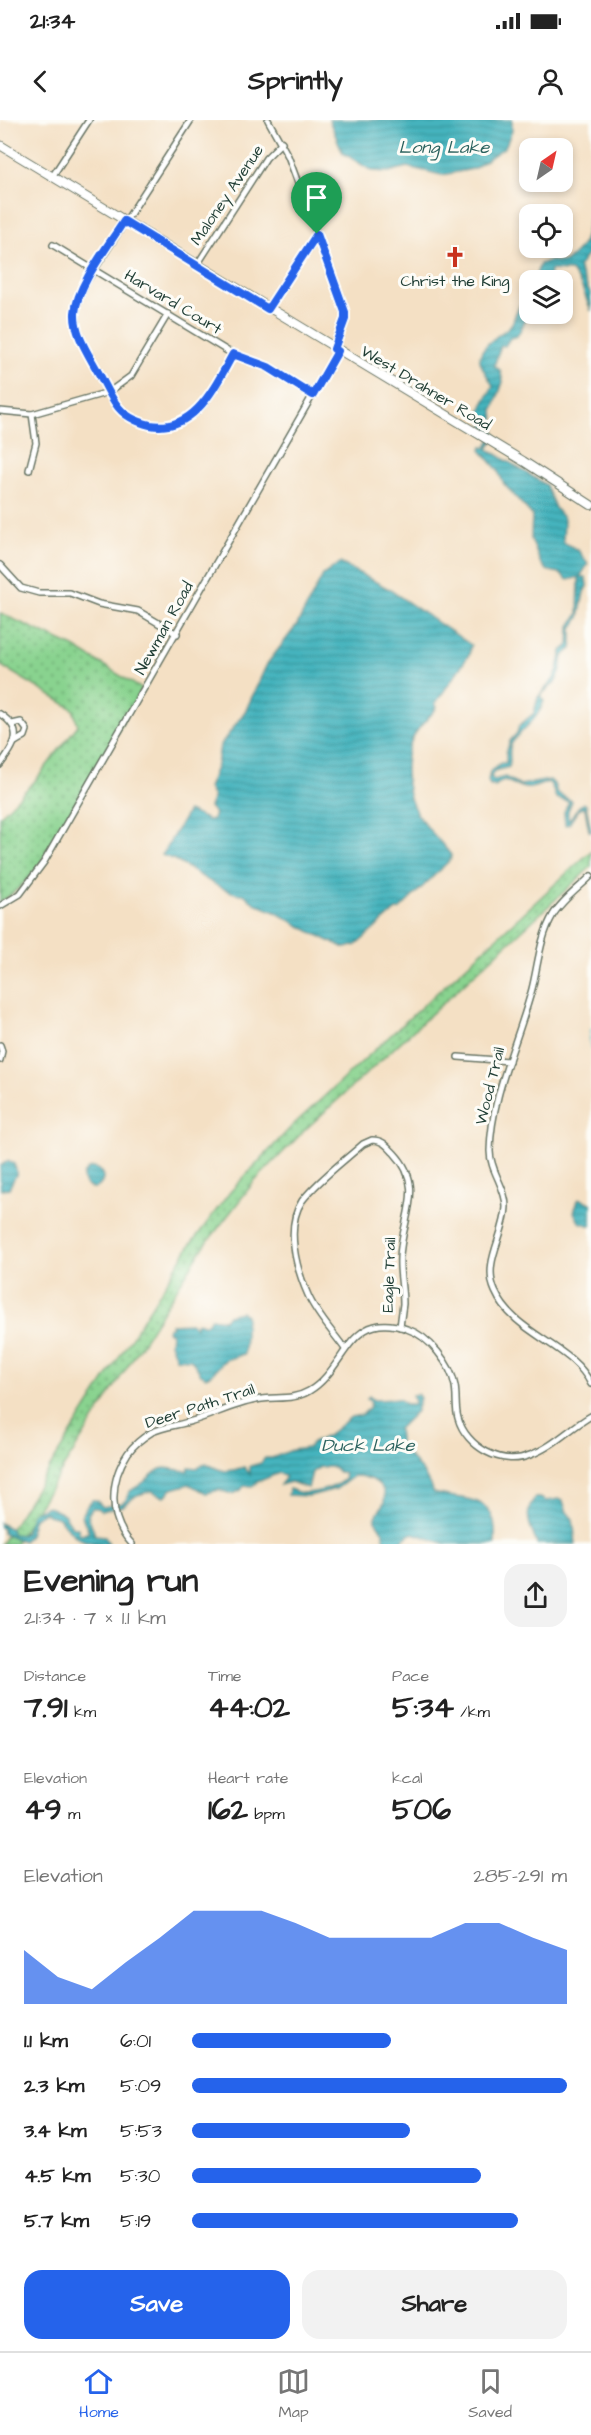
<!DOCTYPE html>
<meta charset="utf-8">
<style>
:root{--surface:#fff;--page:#f2f2f2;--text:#222;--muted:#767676;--line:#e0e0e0;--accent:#2563eb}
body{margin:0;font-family:"Architects Daughter",sans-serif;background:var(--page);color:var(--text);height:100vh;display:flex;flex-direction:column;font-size:22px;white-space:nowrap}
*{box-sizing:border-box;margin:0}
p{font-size:20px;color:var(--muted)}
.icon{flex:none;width:33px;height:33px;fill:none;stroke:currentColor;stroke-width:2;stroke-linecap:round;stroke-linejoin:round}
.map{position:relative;height:1424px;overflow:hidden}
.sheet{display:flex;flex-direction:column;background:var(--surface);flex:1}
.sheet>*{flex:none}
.needle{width:39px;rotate:34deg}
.fabs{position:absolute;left:519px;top:18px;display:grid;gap:12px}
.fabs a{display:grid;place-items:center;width:54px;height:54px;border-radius:12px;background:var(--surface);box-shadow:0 3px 9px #0003;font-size:30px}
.pin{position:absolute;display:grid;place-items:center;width:51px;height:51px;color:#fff;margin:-62px -26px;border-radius:50% 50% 50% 0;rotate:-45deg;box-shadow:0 0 6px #0007}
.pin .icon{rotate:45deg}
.round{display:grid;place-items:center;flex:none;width:63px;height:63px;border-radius:18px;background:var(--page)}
.summary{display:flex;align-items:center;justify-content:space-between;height:102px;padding:0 24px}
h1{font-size:33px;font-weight:800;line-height:45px}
.stats{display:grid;grid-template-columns:repeat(3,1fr);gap:9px;height:102px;padding:6px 24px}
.stats div{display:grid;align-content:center}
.stats b{font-size:30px;font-weight:800}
.stats small{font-size:16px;font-weight:400}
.stats p{font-size:16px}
.chart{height:168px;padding:12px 24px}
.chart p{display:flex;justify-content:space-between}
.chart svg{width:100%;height:108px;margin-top:6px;fill:var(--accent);opacity:.7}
.button{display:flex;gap:12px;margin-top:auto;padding:12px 24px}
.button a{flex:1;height:69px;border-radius:18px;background:var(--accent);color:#fff;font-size:24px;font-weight:800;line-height:69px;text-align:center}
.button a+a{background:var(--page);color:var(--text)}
ul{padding:0 24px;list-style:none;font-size:20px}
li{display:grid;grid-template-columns:96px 72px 1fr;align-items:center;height:45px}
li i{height:15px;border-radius:8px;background:var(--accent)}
.status{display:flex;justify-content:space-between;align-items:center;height:42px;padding:0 30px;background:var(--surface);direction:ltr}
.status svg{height:16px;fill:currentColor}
header{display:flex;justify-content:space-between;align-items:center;height:78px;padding:0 24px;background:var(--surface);font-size:27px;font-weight:800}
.dock{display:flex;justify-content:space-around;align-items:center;height:84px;border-top:2px solid var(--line);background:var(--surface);font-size:16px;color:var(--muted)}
.dock a{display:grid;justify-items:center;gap:3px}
.dock .current{color:var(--accent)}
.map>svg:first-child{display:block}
</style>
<div class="status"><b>21:34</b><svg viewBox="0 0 49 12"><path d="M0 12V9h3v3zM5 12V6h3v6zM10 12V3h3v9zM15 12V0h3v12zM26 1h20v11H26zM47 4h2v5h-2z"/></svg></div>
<header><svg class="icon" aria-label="back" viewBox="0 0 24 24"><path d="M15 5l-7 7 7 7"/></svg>Sprintly<svg class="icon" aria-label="person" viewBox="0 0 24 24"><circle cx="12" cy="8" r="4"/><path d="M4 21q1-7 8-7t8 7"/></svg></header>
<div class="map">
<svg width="591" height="1424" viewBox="0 0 591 1424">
<defs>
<pattern id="grass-dots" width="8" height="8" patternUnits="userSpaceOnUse" patternTransform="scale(1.5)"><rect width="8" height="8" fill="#89d38f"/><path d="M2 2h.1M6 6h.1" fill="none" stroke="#6fac76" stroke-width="1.8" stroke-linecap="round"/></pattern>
<pattern id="water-rules" width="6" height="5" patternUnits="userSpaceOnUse" patternTransform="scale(1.5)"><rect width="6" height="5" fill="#44b4be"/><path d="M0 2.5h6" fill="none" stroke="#38949b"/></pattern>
</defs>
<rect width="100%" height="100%" fill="#fdfcf7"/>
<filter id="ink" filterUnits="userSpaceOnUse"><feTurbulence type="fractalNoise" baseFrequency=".0167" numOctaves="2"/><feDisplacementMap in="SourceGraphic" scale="12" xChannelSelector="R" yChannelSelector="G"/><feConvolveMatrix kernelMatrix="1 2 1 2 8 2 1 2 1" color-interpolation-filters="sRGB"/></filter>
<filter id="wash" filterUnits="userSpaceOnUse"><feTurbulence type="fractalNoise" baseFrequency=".008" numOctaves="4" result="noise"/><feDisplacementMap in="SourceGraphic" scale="24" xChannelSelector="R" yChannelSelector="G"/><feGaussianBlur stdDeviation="1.35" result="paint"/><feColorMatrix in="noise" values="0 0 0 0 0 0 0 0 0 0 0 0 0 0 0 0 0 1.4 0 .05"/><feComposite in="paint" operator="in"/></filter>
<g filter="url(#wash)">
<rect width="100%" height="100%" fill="#f4e0c4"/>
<g fill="url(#grass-dots)" stroke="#548862" stroke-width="1.5">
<path d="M0,493L74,527L142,569L39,745C28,761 17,772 0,782V696L36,660L78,605L73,589L0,545Z"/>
<path d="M591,731V747L305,1010L254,1062L202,1129L15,1424H1L188,1128L230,1072L293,1005Z"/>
</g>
<g fill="url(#water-rules)" stroke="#327879" stroke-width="1.5">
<path d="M329,0H512V11L505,27L473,49L442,55L407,47L389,52L372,51L343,33Z"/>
<path d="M591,91V130L578,147L590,173L591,191L581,165L571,151L550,150L549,160H534L540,144L548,141L565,142C589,123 584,118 591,91Z"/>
<path d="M529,169L530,194H532L527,198L517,216L510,218L505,226L501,225L494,246L500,250L503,262L493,290L495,317L488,329L546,365L555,388L564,399L563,422L578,430L588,444L580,457H586L587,466L584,472L579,498L572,508V529L563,536L561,550L556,561L540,576L544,581C537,602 524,606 512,623C507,631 512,639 509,647L494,651L491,657L494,660L505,657L520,665L550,660L554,664L557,673L572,681L568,691V700C575,697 575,686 584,683L586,685L591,712L589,711L585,688L583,687L578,690L569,704L565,705L564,692L569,682L556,678L551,665L548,662C524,672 526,669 504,660L495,666L490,665L488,661L490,651L501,643H506V633L510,621L517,613L519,606L534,593L538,577L553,560L558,549L562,531L569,525L570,506L578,494L579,457L568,460L559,453L546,450L540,442L531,419L532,395L504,364L497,349L481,330L482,327L486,328L492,317L479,297L482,286L493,266C489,258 481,248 480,240C479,225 501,215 510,206C514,202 514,198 516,193C519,186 525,177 529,169Z"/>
<path d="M340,443L387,468L471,525L469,535L435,584L437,587C431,596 423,602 417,611C408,623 406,638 406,651C407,695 427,704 451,735V739L399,790H396L356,825L346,828C321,819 299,805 275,792C261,785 255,786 244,774C227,776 191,749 176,741C172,738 167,737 162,735L188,691L208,700L213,699L215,694L209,687L213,677L208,668L217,645L220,626L246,590L267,544L297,505L323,455Z"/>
<path d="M8,1041L14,1044L17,1053L9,1068L1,1070L0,1046Z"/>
<circle cx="93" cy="1058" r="10"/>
<path d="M580,1079L591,1083V1106L579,1102L574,1092L578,1080Z"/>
<path d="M241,1192L246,1195L244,1234L225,1240L212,1254L206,1257L201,1254L191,1239L176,1238L170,1223L171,1213L167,1211L168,1208L172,1207L171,1204L191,1203L196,1207V1203L199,1202L206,1205L211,1198L224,1200L228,1195Z"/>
<path d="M417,1274L420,1278L416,1291L398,1309L400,1326L423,1352L434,1373C468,1382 499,1373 495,1424H446L413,1413L402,1420L401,1424H396L393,1421L384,1424L383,1412L375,1400C377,1393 382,1388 384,1382C388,1363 368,1356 354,1356L336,1369L309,1376L288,1375L289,1369C293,1370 298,1373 303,1373C315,1373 339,1367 345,1358L343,1352H339L334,1347H320L312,1352L308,1368L291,1362L280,1365L286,1357L279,1353L257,1362L252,1367L244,1366L240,1371L232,1374L219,1370L206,1373L189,1364L172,1369L164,1377L152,1371L137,1375L123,1386L101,1391L97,1388H92L88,1395L95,1415L105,1416L109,1424C83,1424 73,1418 59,1398L48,1395L45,1392L34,1398L29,1415L23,1421L3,1413V1409L0,1407V1403L11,1409L13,1414L21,1415L25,1412L32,1393L47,1386L64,1394L73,1408H78L79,1413L82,1414L89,1411C80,1394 79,1395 92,1380H96L103,1387L122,1383L126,1380L129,1372C134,1368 141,1365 145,1361C166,1342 161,1349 188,1351L189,1347L197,1348L206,1343C221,1352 227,1353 244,1347L250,1354V1346L261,1343L265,1338H272L292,1330L308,1328L312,1323L327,1316L351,1297L362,1295L369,1288L371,1282L367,1279L369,1276L374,1280L399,1279L405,1284H413L415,1282L412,1275Z"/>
<path d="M535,1378H540L546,1381L559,1379L563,1381L567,1392L573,1399L576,1424H537C531,1408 522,1393 535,1378Z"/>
</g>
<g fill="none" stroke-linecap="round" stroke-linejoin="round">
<path stroke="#44b4be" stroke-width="1.5" d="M591,909L589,922L591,928"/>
</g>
</g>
<g filter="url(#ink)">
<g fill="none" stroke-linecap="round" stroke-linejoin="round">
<defs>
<g id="street">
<path d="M191,0L87,161C82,172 75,184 76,196C76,214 87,231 95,247C102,259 108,272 115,283C131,308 169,312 192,295C211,281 222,253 233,234"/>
<path d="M268,0L288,36L342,182L345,199L334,229"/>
<path d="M52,57L89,0"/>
<path d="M53,125L229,232L268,247L313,275"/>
<path d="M197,145L266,38L282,22"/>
<path d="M268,189L317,114"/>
<path d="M0,291L32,294L109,272L131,256L168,194"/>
<path d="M29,350L36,323L32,294"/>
<path d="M0,445L21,468L39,473H70L99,484L138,491L177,514"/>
<path d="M0,594C26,611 14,626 0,645"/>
<path d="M12,604L21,602L27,610L25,616L15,622"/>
<path d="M591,756C579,768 562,780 553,795C540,817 538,845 532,869C518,922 491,975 490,1031C490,1051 506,1067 506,1087C505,1116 482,1142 495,1171C514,1215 572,1224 591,1264"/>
<path d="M0,786L20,774L44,742L338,231"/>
<path d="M0,925L2,931L0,940"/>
<path d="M458,937L509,941"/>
<path d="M345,1229C333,1212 316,1194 308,1175C296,1148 285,1107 302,1081C317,1061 344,1041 363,1024L372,1020C383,1020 387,1026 394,1033C427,1068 401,1098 400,1138C399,1153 403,1168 403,1184C402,1191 401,1199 400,1207"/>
<path d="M132,1424C108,1399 109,1361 128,1333C135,1323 142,1318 152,1312C164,1307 179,1305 192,1301C213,1295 234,1284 256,1280C274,1276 292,1281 309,1271C347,1249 348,1188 407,1209C429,1216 451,1244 455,1266C457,1277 455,1288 458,1298C466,1327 502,1347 530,1335C553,1327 570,1308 591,1296"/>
</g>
<path id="secondary" d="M0,25L523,341L591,385"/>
</defs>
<use href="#street" stroke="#6a7666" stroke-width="8"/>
<use href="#secondary" stroke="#6a7666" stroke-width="10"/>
<use href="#street" stroke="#fff" stroke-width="5"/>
<use href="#secondary" stroke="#fff" stroke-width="8"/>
</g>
</g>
<g fill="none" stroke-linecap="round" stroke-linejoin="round" filter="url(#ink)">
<defs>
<path id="route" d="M124,101L268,189L317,114L345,192V199L334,229L338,231L313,275L268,247L233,234C215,266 195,313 150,305C137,302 123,295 116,284C109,274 104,262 98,252C89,235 74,214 75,193C77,165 109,125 124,101Z"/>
</defs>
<use href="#route" stroke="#fff" stroke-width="12"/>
<use href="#route" stroke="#2563eb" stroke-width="8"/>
</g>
<defs>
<symbol id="church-bare" viewBox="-9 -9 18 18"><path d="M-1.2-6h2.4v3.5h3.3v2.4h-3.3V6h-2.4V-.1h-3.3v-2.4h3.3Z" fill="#c8321e" stroke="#fdfcf7" stroke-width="2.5" paint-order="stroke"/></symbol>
</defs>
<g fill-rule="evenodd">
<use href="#church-bare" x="440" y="122" width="30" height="30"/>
</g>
<g text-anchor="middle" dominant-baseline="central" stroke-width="6" stroke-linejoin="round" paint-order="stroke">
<g font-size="16" fill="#1f3d34" stroke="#fdfcf7">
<text transform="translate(227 75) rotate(-56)">Maloney Avenue</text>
<text transform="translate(173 182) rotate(31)">Harvard Court</text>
<text transform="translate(426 268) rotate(31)">West Drahner Road</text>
<text transform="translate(164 508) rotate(-61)">Newman Road</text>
<text transform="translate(490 966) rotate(-76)">Wood Trail</text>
<text transform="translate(389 1155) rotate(-88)">Eagle Trail</text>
<text transform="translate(200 1286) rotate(-18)">Deer Path Trail</text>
</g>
<g font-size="16" fill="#1f3d34" stroke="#fdfcf7">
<text x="455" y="161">Christ the King</text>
</g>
<g font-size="18" font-style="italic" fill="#2a615d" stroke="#fdfcf7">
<text x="444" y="27">Long Lake</text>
<text x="368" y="1325">Duck Lake</text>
</g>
</g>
</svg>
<div class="fabs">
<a><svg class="needle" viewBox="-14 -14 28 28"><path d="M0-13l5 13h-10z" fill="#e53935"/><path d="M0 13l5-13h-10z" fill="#767676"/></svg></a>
<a><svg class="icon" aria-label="locate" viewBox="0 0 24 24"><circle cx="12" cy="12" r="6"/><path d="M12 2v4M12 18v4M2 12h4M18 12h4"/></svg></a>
<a><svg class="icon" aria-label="layers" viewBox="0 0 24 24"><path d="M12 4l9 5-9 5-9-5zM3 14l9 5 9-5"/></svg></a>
</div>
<div class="pin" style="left:317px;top:114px;background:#1e9e55"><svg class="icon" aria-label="arrive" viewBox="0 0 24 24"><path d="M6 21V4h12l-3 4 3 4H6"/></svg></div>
</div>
<section class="sheet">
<div class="summary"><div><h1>Evening run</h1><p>21:34 · 7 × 1.1 km</p></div><a class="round"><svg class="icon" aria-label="share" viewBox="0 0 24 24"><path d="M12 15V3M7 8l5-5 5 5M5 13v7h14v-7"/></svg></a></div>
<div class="stats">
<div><p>Distance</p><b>7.91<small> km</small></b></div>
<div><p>Time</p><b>44:02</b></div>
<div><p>Pace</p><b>5:34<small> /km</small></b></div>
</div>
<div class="stats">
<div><p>Elevation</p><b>49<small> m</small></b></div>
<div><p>Heart rate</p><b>162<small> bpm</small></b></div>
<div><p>kcal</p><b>506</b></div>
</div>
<div class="chart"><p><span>Elevation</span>285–291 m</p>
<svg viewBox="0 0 160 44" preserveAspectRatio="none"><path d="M0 44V22L10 33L20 38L30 27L40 17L50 6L60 6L70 6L80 11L90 17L100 17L110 17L120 17L130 11L140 11L150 17L160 22V44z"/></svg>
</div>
<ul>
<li><b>1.1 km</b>6:01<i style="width:53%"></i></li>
<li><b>2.3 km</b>5:09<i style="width:100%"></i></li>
<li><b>3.4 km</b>5:53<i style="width:58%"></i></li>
<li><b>4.5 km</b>5:30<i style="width:77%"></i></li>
<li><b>5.7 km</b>5:19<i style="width:87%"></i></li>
</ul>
<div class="button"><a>Save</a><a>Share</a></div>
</section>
<nav class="dock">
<a class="current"><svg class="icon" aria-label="home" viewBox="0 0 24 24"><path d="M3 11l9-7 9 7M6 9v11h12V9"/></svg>Home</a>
<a><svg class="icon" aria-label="map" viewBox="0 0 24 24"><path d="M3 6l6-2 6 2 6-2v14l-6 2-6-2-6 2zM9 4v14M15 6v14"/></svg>Map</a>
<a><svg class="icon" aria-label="saved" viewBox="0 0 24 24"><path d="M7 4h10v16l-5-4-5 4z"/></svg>Saved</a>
</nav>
